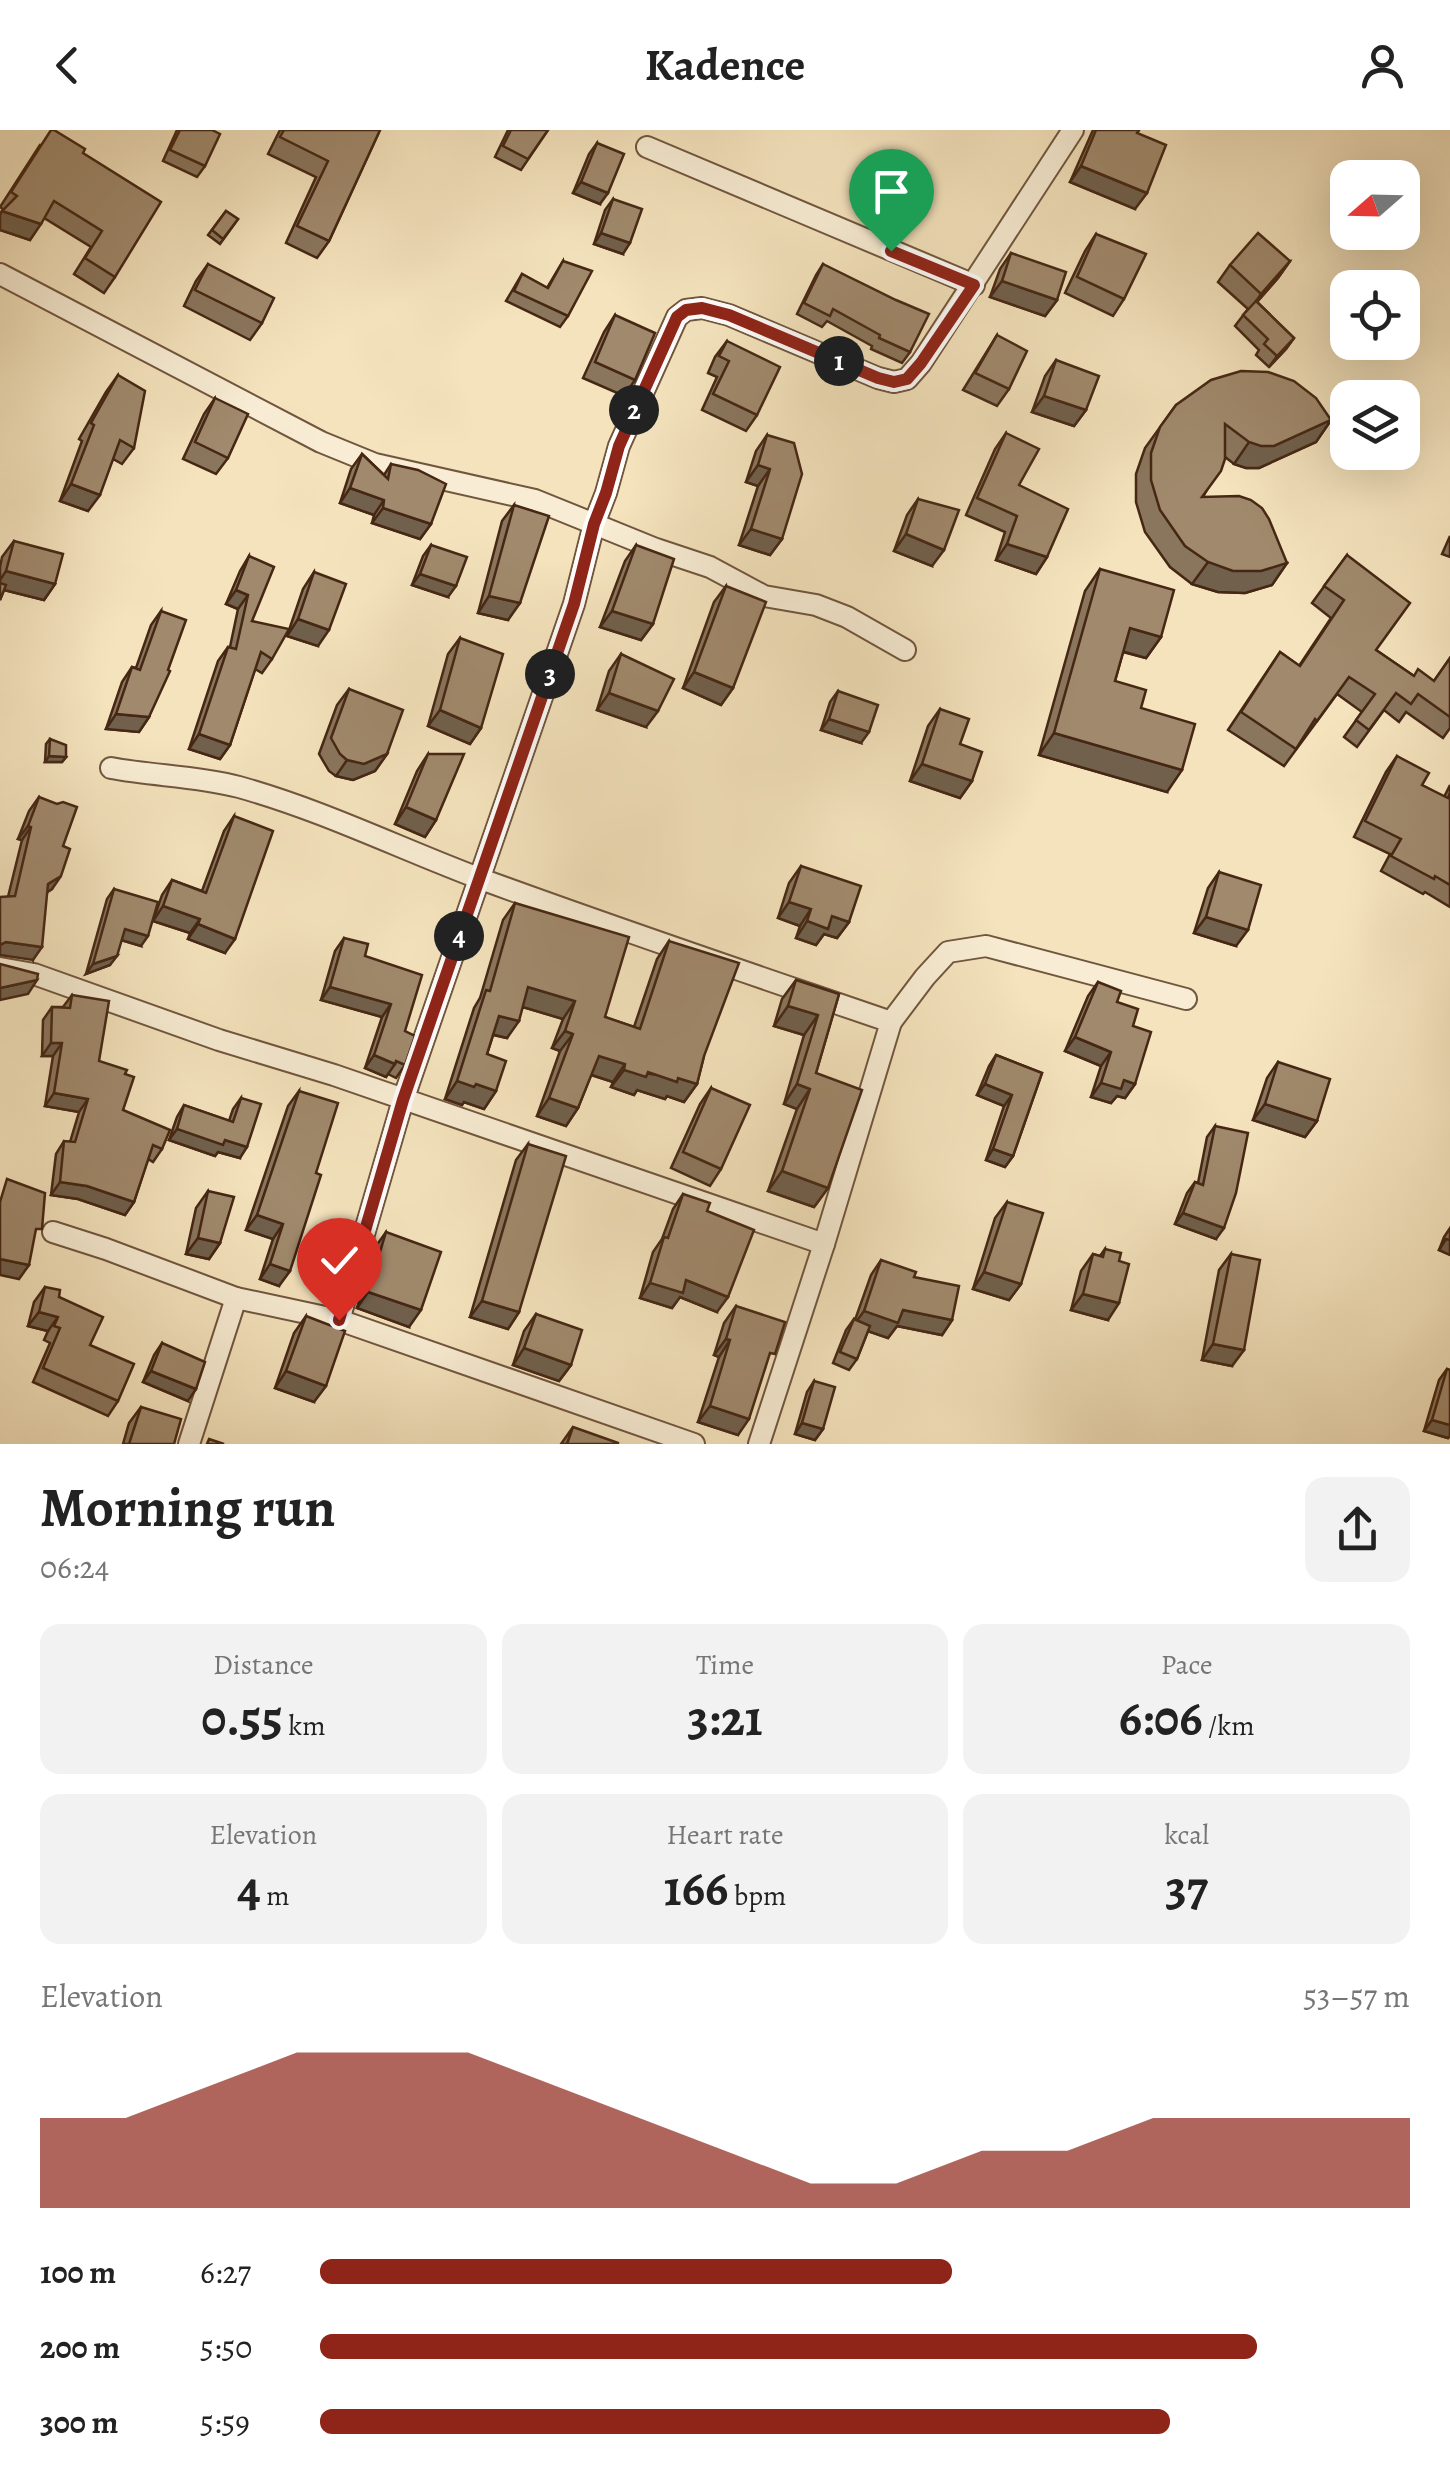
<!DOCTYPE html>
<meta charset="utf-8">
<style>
:root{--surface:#fff;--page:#f2f2f2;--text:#222;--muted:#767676;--accent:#8f2418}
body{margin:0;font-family:Alegreya,serif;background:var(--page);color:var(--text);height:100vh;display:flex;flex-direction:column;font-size:38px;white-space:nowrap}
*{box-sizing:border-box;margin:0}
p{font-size:32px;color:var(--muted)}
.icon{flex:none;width:55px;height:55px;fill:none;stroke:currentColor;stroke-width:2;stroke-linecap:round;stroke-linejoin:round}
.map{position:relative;height:1314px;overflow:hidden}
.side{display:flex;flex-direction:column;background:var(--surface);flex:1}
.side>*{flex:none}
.needle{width:65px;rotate:250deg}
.buttons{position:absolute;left:1330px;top:30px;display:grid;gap:20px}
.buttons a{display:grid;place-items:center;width:90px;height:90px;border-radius:20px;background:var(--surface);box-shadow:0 10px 40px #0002;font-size:50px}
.pin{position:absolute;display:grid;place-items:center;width:85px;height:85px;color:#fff;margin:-102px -42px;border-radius:50% 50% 50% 0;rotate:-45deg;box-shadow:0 0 10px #0007}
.pin .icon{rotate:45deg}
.km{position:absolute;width:50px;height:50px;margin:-25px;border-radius:50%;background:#222;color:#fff;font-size:28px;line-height:50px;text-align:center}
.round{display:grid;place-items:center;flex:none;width:105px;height:105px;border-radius:20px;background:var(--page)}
.overview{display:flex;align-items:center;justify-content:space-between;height:170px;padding:0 40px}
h1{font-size:55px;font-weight:700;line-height:75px}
.stats{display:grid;grid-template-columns:repeat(3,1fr);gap:15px;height:170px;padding:10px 40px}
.stats div{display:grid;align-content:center;border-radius:20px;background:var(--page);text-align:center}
.stats b{font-size:50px;font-weight:700}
.stats small{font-size:28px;font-weight:400}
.stats p{font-size:28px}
.chart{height:280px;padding:20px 40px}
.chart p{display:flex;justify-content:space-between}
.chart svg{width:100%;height:180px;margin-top:10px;fill:var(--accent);opacity:.7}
ul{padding:0 40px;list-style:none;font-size:32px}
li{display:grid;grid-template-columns:160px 120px 1fr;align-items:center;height:75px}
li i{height:25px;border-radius:12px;background:var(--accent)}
header{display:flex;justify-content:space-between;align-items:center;height:130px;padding:0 40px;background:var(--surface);font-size:45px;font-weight:700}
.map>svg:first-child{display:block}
</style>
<header><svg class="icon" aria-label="back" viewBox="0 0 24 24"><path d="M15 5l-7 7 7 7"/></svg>Kadence<svg class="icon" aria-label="person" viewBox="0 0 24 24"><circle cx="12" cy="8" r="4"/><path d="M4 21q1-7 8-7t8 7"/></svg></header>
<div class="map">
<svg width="1450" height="1314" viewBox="0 0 1450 1314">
<rect width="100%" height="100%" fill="#f4e3bd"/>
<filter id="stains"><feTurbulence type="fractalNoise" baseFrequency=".002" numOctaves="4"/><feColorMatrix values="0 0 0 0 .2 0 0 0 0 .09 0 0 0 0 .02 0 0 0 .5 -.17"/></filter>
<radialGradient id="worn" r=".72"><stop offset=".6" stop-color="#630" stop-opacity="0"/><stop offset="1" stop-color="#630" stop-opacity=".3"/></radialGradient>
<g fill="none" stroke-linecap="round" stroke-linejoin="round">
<defs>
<g id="street">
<path d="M647,17L974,155"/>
<path d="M0,144L321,312L375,334L535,370L656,419L710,437L764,466L816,475L847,487L905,520"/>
<path d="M111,638C154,646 197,646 239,657C322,680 401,719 481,749C617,799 754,845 891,892L824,1114L759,1314"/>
<path d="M0,838L34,844L219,910L334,945L824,1114"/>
<path d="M891,892L925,847L948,822L986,816L1186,869"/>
<path d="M53,1102L106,1119L236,1168L339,1190L403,970L574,474L594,394L606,363L619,316L677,187L686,180L702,178L729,185L878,248L894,252L907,249L921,233L1073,0"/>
<path d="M339,1190L694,1314"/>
<path d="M189,1314L236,1168"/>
</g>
</defs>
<use href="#street" stroke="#71563e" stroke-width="24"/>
<use href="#street" stroke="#f8edd4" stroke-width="20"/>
</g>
<g fill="#8a765d" stroke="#452714" stroke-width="2.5">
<path d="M177,0H212L205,36L197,47L163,31Z"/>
<path d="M280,0H380L329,111L317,128L286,113L316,47L268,24Z"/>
<path d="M508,0H548L521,40L495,27Z"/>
<path d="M1093,0H1139L1137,3L1135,79L1070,52Z"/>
<path d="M597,13L600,74L573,63L589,24Z"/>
<path d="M40,15L83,23L115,147L104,163L74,144L91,117L44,88L30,110L0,100V85L4,80L0,77Z"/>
<path d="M613,69L623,124L594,114L605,80Z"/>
<path d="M226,81L238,89L220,114L208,105Z"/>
<path d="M1096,104L1124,169L1113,186L1065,163L1085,121Z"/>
<path d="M1011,123L1057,170L1045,186L990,167L1000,139Z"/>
<path d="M563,131L568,186L560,197L506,171L522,144L547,158Z"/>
<path d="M1290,131L1278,148L1257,172L1294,208L1286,219L1269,237L1256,225L1259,220L1235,196L1248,179L1218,152L1230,135Z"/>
<path d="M208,134L262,193L250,210L184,176L196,151Z"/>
<path d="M823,134L910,222L902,233L871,219L872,216L827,191L822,197L797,184L816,145Z"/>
<path d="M615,185L635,250L624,266L583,248L604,202Z"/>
<path d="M997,205L1009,259L997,276L963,260Z"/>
<path d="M727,211L757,285L746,301L702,280L717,247L708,243L715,227Z"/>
<path d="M1056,230L1086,280L1074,296L1032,282L1045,246Z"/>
<path d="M118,245L134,318L122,334L113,329L88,381L60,371L82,311L79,309L106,262Z"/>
<path d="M215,268L228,328L216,344L183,329L204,284Z"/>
<path d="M1176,275L1331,290L1316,312L1259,338H1246L1234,334L1225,327L1203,367L1287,433L1272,455L1245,463L1218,462L1192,454L1170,437L1145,402L1136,372V344L1145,318Z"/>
<path d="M1006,303L1019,355L1047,427L1036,444L996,430L1005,402L966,385L995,319Z"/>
<path d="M767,305L782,409L770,425L739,415L758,356L746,352L756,321Z"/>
<path d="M362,324L384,345L391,334L431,394L420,409L372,393L374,385L340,373L351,339Z"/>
<path d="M918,369L932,436L894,421L907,385Z"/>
<path d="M514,375L508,490L478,483L502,391Z"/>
<path d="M1450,406V427L1442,424Z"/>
<path d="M14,411L55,454L44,470L4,460L0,470V437L2,427Z"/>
<path d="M431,415L448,467L412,455L423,426Z"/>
<path d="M636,415L653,494L641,510L600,497L625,431Z"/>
<path d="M1347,425L1376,520L1414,546L1434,551L1450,528V598L1443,608L1406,582L1399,592L1384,580L1357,617L1344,607L1362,582L1337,564L1284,636L1228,600L1280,522L1299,536L1331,488L1312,473Z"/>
<path d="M249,426L252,491L272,529L262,543L255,539L230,615L220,629L189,619L218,531L228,517H230L238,479L226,474L240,441Z"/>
<path d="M1100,439L1161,507L1146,528L1123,522L1115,551L1141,578L1167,662L1039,625L1085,461Z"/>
<path d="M314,442L318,516L287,506L303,459Z"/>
<path d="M726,456L733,558L721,575L683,558L714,472Z"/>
<path d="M161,481L149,587L139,602L106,599L122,552L132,537L136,538L151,495Z"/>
<path d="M460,508L481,598L470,614L428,596L448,524Z"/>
<path d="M621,524L646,597L597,580L609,541Z"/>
<path d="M349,559L387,624L375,641L353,650L336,646L329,641L319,624L337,575Z"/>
<path d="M838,561L861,613L821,600L830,572Z"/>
<path d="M940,579L972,651L960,668L910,651L928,596Z"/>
<path d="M50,609L66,627L62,632H45L46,614Z"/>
<path d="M428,624L436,690L425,707L395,694L417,641Z"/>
<path d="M1397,626L1422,655L1444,667L1450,655V777L1425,762L1423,764L1381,741L1390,724L1354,707L1386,642Z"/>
<path d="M39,667L63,716L52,759L47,762L33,830L8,767L22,710L18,709L29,681Z"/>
<path d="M234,686L225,823L188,809L190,803L153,791L162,765L172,750L202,761L224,701Z"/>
<path d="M801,736L849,792L837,808L824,804L816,815L796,808L800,796L778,788L789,753Z"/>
<path d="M1219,742L1236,816L1194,803L1208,758Z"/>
<path d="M114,759L141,816L121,810L110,835L86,844L107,769Z"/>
<path d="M515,773L605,887L634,897L657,829L669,811L704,926L697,954L684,972L667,966L665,969L637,960L634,965L611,957L613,952L591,945L578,978L566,996L537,986L560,921L552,918L563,889L523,877L507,908L493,905L487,924L496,961L484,979L464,972L462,975L445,969L474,878L480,868L503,790Z"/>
<path d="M344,808L365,826L405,901V935L396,948L388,944L386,947L365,938L382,887L321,870L335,821Z"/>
<path d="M796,850L839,864L816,943L828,1058L814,1077L768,1061L797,979L784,974L804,905L774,896L782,869Z"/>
<path d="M1098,852L1117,872L1133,896L1135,954L1125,968L1117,966L1111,973L1091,967L1101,936L1065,921L1088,866Z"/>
<path d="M72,865L99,931L123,980L162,1019L153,1032L148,1029L134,1072L125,1085L78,1069L51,1065L56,1024L64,1011L70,1012L79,982L45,976L53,926H42L43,890L52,877H63Z"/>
<path d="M996,925L1042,943L1013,1026L1005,1037L986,1030L1004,976L977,965L989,936Z"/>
<path d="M1278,932L1317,991L1305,1007L1253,990L1267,948Z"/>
<path d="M711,958L721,1039L710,1056L671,1038L700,974Z"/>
<path d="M299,961L279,1156L260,1149L273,1109L246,1100L288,976Z"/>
<path d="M241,968L240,1028L218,1022L215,1026L169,1010L177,987L184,975L229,991L233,979Z"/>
<path d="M1215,996L1216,1109L1175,1094L1187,1063L1195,1052L1198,1053L1207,1007Z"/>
<path d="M528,1014L519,1182L508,1199L470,1187L516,1030Z"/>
<path d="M208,1061L220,1113L209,1129L186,1124L196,1078Z"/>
<path d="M683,1064L707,1081L717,1182L680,1167L672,1178L640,1168L653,1122L662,1109L673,1079Z"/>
<path d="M1007,1072L1021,1154L1009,1170L973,1159L995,1088Z"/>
<path d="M1450,1098V1125L1439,1120L1444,1107Z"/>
<path d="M386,1102L409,1197L357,1178L374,1119Z"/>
<path d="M1105,1119L1108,1190L1071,1180L1081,1141L1093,1124L1100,1126Z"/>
<path d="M1231,1124L1232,1236L1202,1230L1219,1140Z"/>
<path d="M881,1130L914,1147L952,1190L942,1205L897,1196L888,1208L868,1201L857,1229L849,1240L833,1233L846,1200L854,1189L855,1190L871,1145Z"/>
<path d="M45,1157L59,1167L90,1215L118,1271L108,1286L33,1252L50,1213L44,1210L48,1201L28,1196L34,1172Z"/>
<path d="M736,1176L765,1238L738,1305L698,1292L719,1227L714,1225L724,1193Z"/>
<path d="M536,1184L571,1235L559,1251L513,1235L524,1201Z"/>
<path d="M306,1186L314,1272L275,1258L294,1203Z"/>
<path d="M162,1213L188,1271L143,1252L154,1225Z"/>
<path d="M1447,1239L1450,1240V1306L1448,1308L1424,1301L1439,1250Z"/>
<path d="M814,1251L823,1299L815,1310L795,1304L807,1262Z"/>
<path d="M141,1277L174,1314H123L129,1293Z"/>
<path d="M573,1297L567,1314H561Z"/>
</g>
<g fill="#70604c" stroke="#452714" stroke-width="2.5">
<path d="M1081,36L1147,63L1135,79L1070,52Z"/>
<path d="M581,52L608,63L600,74L573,63Z"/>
<path d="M2,81L41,94L30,110L0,100V85Z"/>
<path d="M601,103L630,113L623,124L594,114Z"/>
<path d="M1290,131L1278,148L1250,180L1261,164Z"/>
<path d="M1002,151L1057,170L1045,186L990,167Z"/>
<path d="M1294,208L1286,219L1269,237L1277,226Z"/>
<path d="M1044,266L1086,280L1074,296L1032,282Z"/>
<path d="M1331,290L1316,312L1259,338H1246L1234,334L1249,312Z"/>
<path d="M758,335L770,339L758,356L746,352Z"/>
<path d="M71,354L100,365L88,381L60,371Z"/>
<path d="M350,358L384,370L374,385L340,373Z"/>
<path d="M383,378L431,394L420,409L372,393Z"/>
<path d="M751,399L782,409L770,425L739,415Z"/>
<path d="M906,404L944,420L932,436L894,421Z"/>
<path d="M1007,414L1047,427L1036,444L996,430Z"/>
<path d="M1208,432L1287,433L1272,455L1245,463L1218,462L1192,454Z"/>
<path d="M6,441L55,454L44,470L0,459V450Z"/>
<path d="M420,444L456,456L448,467L412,455Z"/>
<path d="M236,460L248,465L238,479L226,474Z"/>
<path d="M489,466L520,473L508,490L478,483Z"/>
<path d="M612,481L653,494L641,510L600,497Z"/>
<path d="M298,489L329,500L318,516L287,506Z"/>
<path d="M1130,498L1161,507L1146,528L1114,519Z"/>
<path d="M694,542L733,558L721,575L683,558Z"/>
<path d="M609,563L658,581L646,597L597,580Z"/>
<path d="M440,580L481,598L470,614L428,596Z"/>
<path d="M116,584L149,587L139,602L106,599Z"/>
<path d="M829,589L869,602L861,613L821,600Z"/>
<path d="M1054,603L1182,640L1167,662L1039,625Z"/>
<path d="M199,604L230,615L220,629L189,619Z"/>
<path d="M387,624L375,641L353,650L336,646L347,630Z"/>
<path d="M49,626L66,627L62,632H45Z"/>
<path d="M922,634L972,651L960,668L910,651Z"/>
<path d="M406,677L436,690L425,707L395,694Z"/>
<path d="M28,696L31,697L22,710L18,709Z"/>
<path d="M61,746L52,759L39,768L48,754Z"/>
<path d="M789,772L811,779L800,796L778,788Z"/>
<path d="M163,776L200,789L190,803L153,791Z"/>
<path d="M832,786L849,792L837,808L824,804L816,815L796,808L807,791Z"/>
<path d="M1206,787L1248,800L1236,816L1194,803Z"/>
<path d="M198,794L235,809L225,823L188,809Z"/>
<path d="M125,799L148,806L141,816L118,809Z"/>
<path d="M6,812L42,817L33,830L0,825V815Z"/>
<path d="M117,826L110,835L86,844L93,834Z"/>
<path d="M37,850L28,864L0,870V858Z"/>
<path d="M330,857L391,874L382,887L321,870Z"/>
<path d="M528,857L575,871L563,889L516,875Z"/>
<path d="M788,876L818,885L804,905L774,896Z"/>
<path d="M499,886L519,891L507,908L487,903Z"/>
<path d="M565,901L573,904L560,921L552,918Z"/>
<path d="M1075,907L1111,922L1101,936L1065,921Z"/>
<path d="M51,913H62L53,926H42Z"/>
<path d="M374,925L395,934L386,947L365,938Z"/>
<path d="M599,926L625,934L613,952L586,943Z"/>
<path d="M624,940L678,948L697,954L684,972L667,966L665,969L637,960L634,965L611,957Z"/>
<path d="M1124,950L1135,954L1125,968L1117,966L1111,973L1091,967L1101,953Z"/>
<path d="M457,951L476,954L496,961L484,979L464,972L462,975L445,969Z"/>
<path d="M797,954L810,959L797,979L784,974Z"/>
<path d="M985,954L1012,965L1004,976L977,965Z"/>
<path d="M54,963L88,969L79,982L45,976Z"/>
<path d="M549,968L578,978L566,996L537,986Z"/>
<path d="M1265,974L1317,991L1305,1007L1253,990Z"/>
<path d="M177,999L225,1010L247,1017L240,1028L218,1022L215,1026L169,1010Z"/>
<path d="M993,1019L1013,1026L1005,1037L986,1030Z"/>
<path d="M782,1041L828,1058L814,1077L768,1061Z"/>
<path d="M60,1052L87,1056L134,1072L125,1085L78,1069L51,1065Z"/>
<path d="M1183,1083L1224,1098L1216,1109L1175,1094Z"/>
<path d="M257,1085L283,1094L273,1109L246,1100Z"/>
<path d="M198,1108L220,1113L209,1129L186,1124Z"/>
<path d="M1446,1109L1450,1110V1125L1439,1120Z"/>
<path d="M0,1129L29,1135L19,1149L0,1145Z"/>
<path d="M270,1134L290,1141L279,1156L260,1149Z"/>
<path d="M984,1142L1021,1154L1009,1170L973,1159Z"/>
<path d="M686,1150L728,1167L717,1182L680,1167L672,1178L640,1168L650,1153Z"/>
<path d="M368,1162L421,1180L409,1197L357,1178Z"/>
<path d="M1083,1164L1119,1173L1108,1190L1071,1180Z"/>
<path d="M482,1171L519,1182L508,1199L470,1187Z"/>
<path d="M903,1180L952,1190L942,1205L897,1196L888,1208L853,1196L864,1181Z"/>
<path d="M39,1182L58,1187L48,1201L28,1196Z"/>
<path d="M726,1209L730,1210L719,1227L714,1225Z"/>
<path d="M1213,1214L1244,1220L1232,1236L1202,1230Z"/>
<path d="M524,1218L571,1235L559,1251L513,1235Z"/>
<path d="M151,1241L196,1259L188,1271L143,1252Z"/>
<path d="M286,1241L326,1256L314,1272L275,1258Z"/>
<path d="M710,1276L749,1289L738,1305L698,1292Z"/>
<path d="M1432,1290L1450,1295V1306L1448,1308L1424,1301Z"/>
<path d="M802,1293L823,1299L815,1310L795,1304Z"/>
</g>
<g fill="#a0896c" stroke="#452714" stroke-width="2.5">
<path d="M51,0H54L85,19L83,23L161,72L115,147L85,128L102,101L54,71L41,94L2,81L17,66L11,62Z"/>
<path d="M180,0H212L220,4L205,36L170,20Z"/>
<path d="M284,0H380L329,111L297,96L328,31L280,7Z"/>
<path d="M511,0H548L528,29L503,16Z"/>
<path d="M1096,0H1139L1137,3L1166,15L1147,63L1081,36Z"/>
<path d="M597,13L624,24L608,63L581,52Z"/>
<path d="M613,69L642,79L630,113L601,103Z"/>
<path d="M226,81L238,89L223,109L212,100Z"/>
<path d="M1258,103L1290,131L1261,164L1230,135Z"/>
<path d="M1096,104L1146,124L1124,169L1077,147Z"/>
<path d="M1011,123L1066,142L1057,170L1002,151Z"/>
<path d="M563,131L592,141L568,186L514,161L522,144L548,158Z"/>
<path d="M208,134L274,168L262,193L195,160Z"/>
<path d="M823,134L896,170L929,184L910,222L879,208L880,205L833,179L830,186L804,173Z"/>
<path d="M1256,171L1294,208L1277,226L1264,214L1268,209L1243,185Z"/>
<path d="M615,185L655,203L635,250L595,232Z"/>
<path d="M997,205L1027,221L1009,259L975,243Z"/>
<path d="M727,211L780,237L757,285L713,264L729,231L719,226Z"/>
<path d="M1056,230L1099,246L1086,280L1044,266Z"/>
<path d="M1241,241L1268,242L1294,251L1316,268L1331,290L1274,316H1261L1249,312L1225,294V329L1221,341L1202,367L1239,366L1251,370L1262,378L1269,389L1287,433L1261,441H1233L1208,432L1185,416L1160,380L1151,350V323L1160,297L1176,275L1211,250Z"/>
<path d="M118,245L145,261L134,318L120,310L100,365L71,354L94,295L91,293Z"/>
<path d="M215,268L248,284L228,328L195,312Z"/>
<path d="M1006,303L1039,319L1019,355L1068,379L1047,427L1007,414L1017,386L977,368Z"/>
<path d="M767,305L794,313L802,344L782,409L751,399L770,339L758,335Z"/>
<path d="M362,324L388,349L391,334L418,340L446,354L431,394L383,378L384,370L350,358Z"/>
<path d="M918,369L959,380L944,420L906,404Z"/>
<path d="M514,375L549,386L520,473L489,466Z"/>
<path d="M14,411L63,424L55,454L6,441Z"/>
<path d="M431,415L467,427L456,456L420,444Z"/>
<path d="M636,415L674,429L653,494L612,481Z"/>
<path d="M1347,425L1410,473L1376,520L1414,546L1418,539L1434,551L1450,528V587L1418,564L1411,574L1396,563L1369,600L1356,590L1375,564L1349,547L1317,591L1315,589L1296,619L1241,582L1280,522L1300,536L1344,470L1324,456Z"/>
<path d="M249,426L274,437L252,491L289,499L272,529L261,522L230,615L199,604L228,517L236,519L248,465L236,460Z"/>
<path d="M1100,439L1174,460L1161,507L1130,498L1115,551L1146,560L1141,578L1195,594L1182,640L1054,603Z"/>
<path d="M314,442L346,454L329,500L298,489Z"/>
<path d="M0,453L6,455L0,470Z"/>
<path d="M726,456L766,472L733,558L694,542Z"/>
<path d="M161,481L186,490L168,540L170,541L149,587L116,584L132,537L140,540Z"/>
<path d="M460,508L503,524L481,598L440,580Z"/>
<path d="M621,524L674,549L658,581L609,563Z"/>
<path d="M349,559L403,580L387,624L364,634L347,630L340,624L331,608Z"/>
<path d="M838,561L878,575L869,602L829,589Z"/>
<path d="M940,579L969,589L960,614L982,622L972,651L922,634Z"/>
<path d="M50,609L66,615V627L49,626Z"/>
<path d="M428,624H464L436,690L406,677Z"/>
<path d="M1397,626L1429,643L1422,655L1448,668L1450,663V755L1435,746L1434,749L1391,726L1401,709L1365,691Z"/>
<path d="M39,667L57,674L63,672L77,677L63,716L70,719L61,746L48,754L42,817L6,812L0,815V767L15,766L31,697L28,696Z"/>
<path d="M234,686L273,701L235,809L198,794L200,789L163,776L172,750L206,763Z"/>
<path d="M801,736L861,756L849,792L832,786L828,799L807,791L811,779L789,772Z"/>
<path d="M1219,742L1261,755L1248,800L1206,787Z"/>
<path d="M114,759L158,772L148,806L125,799L117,826L93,834Z"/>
<path d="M515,773L629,807L605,887L640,899L669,811L739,833L704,926L697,954L678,948L677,952L648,942L646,947L624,940L625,934L599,926L578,978L549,968L573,904L565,901L575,871L528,857L519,891L499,886L487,924L506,931L496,961L476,954L474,957L457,951L486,860L490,861Z"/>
<path d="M344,808L368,814L365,826L422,845L405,901L415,906L405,935L396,931L395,934L374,925L391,874L330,857Z"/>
<path d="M0,834L38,844L37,850L0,858Z"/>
<path d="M796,850L839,864L816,943L862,960L828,1058L782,1041L810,959L797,954L818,885L788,876Z"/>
<path d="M1098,852L1121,861L1117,872L1138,879L1133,896L1151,902L1135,954L1124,950L1121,959L1101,953L1111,922L1075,907Z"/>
<path d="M72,865L109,871L99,931L127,940L125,944L134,947L123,980L170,1000L162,1019L153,1015L134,1072L87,1056L60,1052L64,1011L75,1012L88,969L54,963L62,913H51L52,877L70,878Z"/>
<path d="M996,925L1042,943L1013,1026L993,1019L1012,965L985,954Z"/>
<path d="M1278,932L1330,949L1317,991L1265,974Z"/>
<path d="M711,958L750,975L721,1039L683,1022Z"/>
<path d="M299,961L338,973L316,1043L321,1045L290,1141L270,1134L283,1094L257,1085Z"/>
<path d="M241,968L261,974L247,1017L225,1010L223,1015L177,999L184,975L233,992Z"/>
<path d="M1215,996L1248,1003L1236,1063L1224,1098L1183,1083L1195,1052L1203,1055Z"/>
<path d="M528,1014L566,1026L519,1182L482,1171Z"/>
<path d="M7,1049L45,1063L42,1099H36L29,1135L0,1129V1072Z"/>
<path d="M208,1061L234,1067L220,1113L198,1108Z"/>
<path d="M683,1064L710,1073L707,1081L754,1100L728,1167L686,1150L683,1163L650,1153L664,1107L668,1108Z"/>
<path d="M1007,1072L1043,1083L1021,1154L984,1142Z"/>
<path d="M386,1102L441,1122L421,1180L368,1162Z"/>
<path d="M1105,1119L1121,1123L1119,1131L1129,1134L1119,1173L1083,1164L1093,1124L1103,1127Z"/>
<path d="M1231,1124L1260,1130L1244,1220L1213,1214Z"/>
<path d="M881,1130L916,1142L914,1147L959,1156L952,1190L903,1180L898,1193L864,1181Z"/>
<path d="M45,1157L60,1160L59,1167L103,1187L90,1215L134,1234L118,1271L43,1238L60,1198L54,1196L58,1187L39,1182Z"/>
<path d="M736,1176L785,1192L775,1224L770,1223L749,1289L710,1276L730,1210L726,1209Z"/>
<path d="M536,1184L582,1200L571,1235L524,1218Z"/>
<path d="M306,1186L345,1201L326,1256L286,1241Z"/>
<path d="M854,1189L870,1196L857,1229L840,1222Z"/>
<path d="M162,1213L205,1232L196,1259L151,1241Z"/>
<path d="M1447,1239L1450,1240V1295L1432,1290Z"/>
<path d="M814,1251L835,1257L823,1299L802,1293Z"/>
<path d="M141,1277L181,1289L174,1314H129Z"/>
<path d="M573,1297L618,1313V1314H567Z"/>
<path d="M209,1309L224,1314H207Z"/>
</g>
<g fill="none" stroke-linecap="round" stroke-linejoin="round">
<defs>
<path id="route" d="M339,1190L403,970L574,474L594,394L606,363L619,316L677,187L686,180L702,178L729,185L878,248L894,252L907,249L921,233L974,155L891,121"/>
</defs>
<use href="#route" stroke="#fff" stroke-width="20"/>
<use href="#route" stroke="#8f2418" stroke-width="12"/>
</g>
<rect width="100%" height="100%" filter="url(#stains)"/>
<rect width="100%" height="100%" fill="url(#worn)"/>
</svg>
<div class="buttons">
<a><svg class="needle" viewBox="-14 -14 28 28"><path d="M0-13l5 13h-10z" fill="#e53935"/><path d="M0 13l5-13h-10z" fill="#767676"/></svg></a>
<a><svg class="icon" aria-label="locate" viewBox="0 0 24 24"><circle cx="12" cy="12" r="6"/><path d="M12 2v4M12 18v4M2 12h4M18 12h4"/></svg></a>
<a><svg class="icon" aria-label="layers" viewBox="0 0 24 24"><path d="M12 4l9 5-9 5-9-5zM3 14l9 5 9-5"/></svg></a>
</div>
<div class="pin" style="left:891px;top:121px;background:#1e9e55"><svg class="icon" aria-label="arrive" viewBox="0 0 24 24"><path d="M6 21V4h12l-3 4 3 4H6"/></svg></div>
<div class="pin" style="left:339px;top:1190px;background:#d93025"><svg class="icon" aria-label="check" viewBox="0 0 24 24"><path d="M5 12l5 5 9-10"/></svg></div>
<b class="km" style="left:839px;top:231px">1</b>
<b class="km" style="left:634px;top:280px">2</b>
<b class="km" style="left:550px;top:544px">3</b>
<b class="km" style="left:459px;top:806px">4</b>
</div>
<section class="side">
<div class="overview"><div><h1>Morning run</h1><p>06:24</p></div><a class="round"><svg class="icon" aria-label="share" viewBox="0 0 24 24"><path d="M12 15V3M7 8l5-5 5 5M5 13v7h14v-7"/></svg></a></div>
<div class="stats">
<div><p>Distance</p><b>0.55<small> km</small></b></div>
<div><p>Time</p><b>3:21</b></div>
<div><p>Pace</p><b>6:06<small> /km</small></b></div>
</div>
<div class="stats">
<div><p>Elevation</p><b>4<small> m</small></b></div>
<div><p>Heart rate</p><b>166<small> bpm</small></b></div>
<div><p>kcal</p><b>37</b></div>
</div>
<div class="chart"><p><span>Elevation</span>53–57 m</p>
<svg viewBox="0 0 160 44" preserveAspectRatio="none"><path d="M0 44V22L10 22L20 14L30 6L40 6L50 6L60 14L70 22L80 30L90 38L100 38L110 30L120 30L130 22L140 22L150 22L160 22V44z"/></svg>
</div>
<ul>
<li><b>100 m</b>6:27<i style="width:58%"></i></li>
<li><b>200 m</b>5:50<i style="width:86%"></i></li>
<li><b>300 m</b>5:59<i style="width:78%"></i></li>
</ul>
</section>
